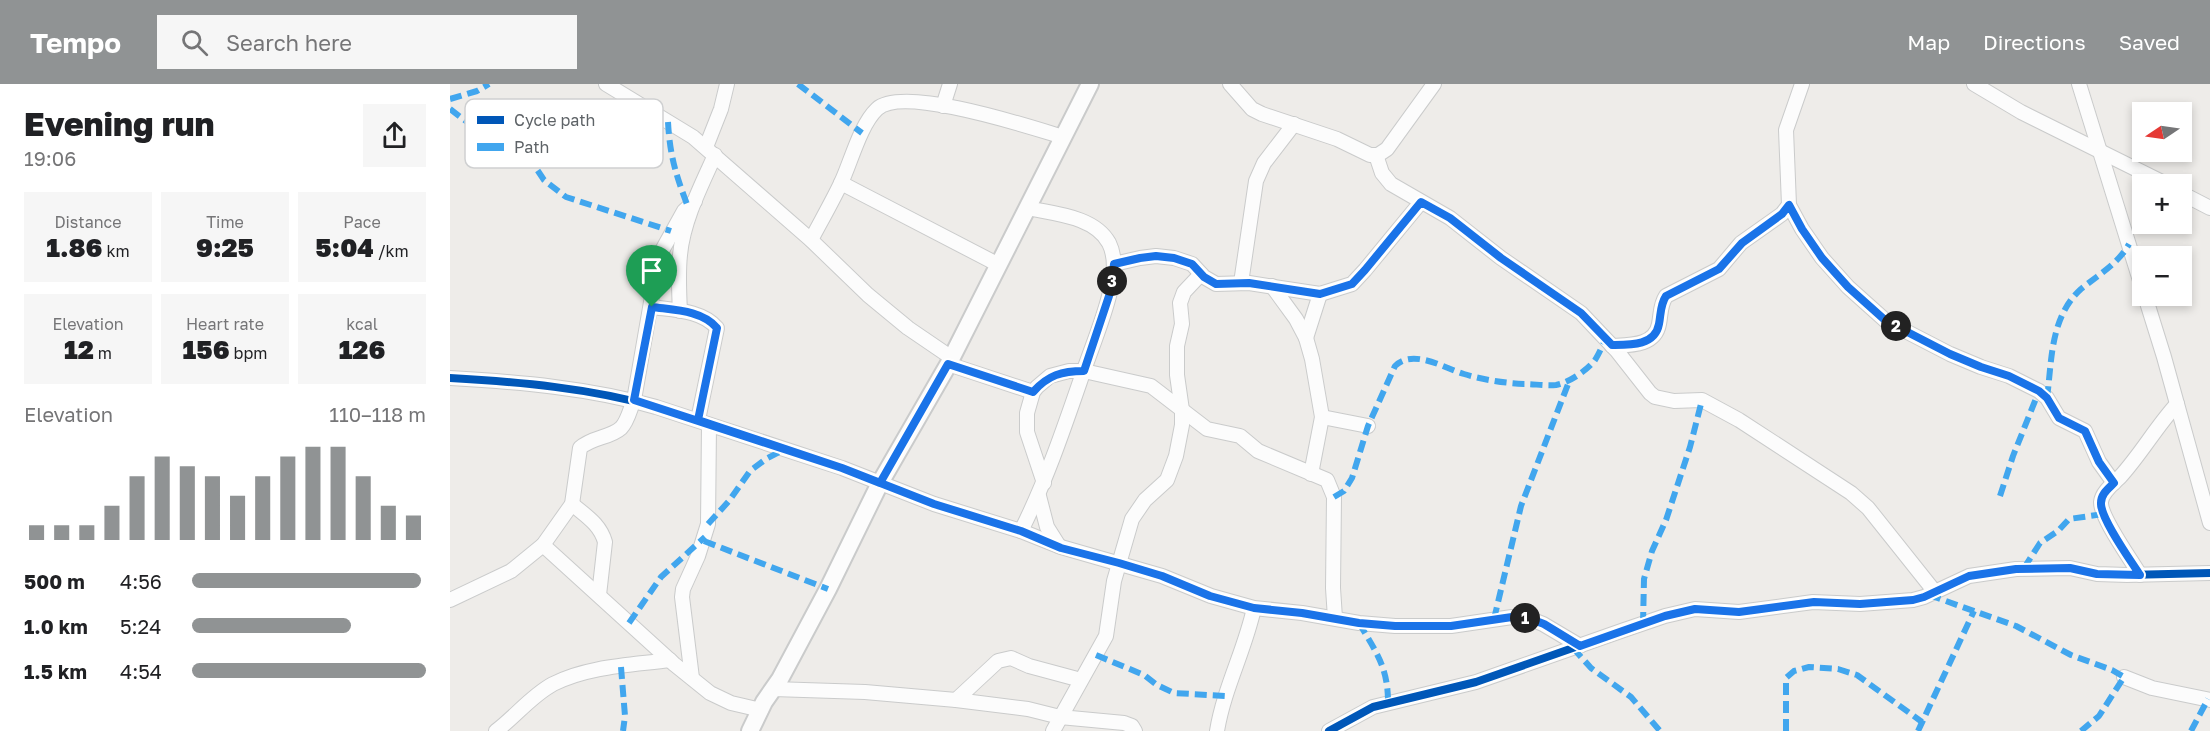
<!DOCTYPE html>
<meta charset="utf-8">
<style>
:root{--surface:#fff;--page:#f6f6f6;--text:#202124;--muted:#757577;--accent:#909394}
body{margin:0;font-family:"Golos Text",sans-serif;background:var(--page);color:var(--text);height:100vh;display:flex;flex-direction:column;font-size:22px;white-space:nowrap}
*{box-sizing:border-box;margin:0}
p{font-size:20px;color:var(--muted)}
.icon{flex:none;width:33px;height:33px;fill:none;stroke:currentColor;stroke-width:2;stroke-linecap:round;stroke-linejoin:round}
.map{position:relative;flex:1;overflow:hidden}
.drawer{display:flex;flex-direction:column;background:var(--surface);width:450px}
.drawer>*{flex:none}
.needle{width:39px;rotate:257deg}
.fabs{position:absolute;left:1682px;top:18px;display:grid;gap:12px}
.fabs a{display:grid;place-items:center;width:60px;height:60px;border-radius:0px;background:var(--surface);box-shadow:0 3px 9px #0003;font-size:30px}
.pin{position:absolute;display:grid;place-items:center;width:51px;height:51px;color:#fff;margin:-62px -26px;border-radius:50% 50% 50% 0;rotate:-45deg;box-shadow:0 0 6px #0007}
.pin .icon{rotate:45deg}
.km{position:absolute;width:30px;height:30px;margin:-15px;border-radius:50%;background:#222;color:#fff;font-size:16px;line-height:30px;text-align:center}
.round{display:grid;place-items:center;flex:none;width:63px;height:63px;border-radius:0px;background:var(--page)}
.overview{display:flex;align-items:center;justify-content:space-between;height:102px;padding:0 24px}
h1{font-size:33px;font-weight:800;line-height:45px}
.stats{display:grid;grid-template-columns:repeat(3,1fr);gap:9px;height:102px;padding:6px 24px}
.stats div{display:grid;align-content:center;border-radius:0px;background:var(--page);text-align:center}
.stats b{font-size:26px;font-weight:800}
.stats small{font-size:16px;font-weight:400}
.stats p{font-size:16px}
.chart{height:168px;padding:12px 24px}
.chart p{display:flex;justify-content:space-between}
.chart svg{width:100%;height:108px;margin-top:6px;stroke:var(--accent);stroke-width:6}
ul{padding:0 24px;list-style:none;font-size:20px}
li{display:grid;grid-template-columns:96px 72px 1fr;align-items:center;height:45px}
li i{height:15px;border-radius:8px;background:var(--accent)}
header{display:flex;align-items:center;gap:36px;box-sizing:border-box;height:84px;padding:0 30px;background:var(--accent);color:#fff}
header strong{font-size:28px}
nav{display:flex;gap:33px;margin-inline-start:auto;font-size:21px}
.search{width:420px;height:54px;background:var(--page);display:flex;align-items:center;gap:15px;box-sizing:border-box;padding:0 21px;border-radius:0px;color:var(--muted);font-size:22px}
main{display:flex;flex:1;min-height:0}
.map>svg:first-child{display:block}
</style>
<header>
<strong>Tempo</strong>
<div class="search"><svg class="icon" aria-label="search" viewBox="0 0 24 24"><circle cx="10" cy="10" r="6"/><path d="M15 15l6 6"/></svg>Search here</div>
<nav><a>Map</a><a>Directions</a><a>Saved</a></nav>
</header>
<main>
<section class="drawer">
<div class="overview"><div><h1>Evening run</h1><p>19:06</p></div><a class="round"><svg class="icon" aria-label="share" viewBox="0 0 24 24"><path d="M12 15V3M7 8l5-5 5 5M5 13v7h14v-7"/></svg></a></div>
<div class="stats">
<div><p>Distance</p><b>1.86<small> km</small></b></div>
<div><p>Time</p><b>9:25</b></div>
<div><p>Pace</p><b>5:04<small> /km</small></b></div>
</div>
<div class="stats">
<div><p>Elevation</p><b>12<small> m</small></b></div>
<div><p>Heart rate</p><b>156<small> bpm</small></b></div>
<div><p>kcal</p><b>126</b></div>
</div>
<div class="chart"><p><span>Elevation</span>110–118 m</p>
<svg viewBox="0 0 160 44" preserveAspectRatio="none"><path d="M5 44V38M15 44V38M25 44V38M35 44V30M45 44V18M55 44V10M65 44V14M75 44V18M85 44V26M95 44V18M105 44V10M115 44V6M125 44V6M135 44V18M145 44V30M155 44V34"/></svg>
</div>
<ul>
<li><b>500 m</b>4:56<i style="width:98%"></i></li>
<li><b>1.0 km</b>5:24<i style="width:68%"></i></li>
<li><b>1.5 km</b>4:54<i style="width:100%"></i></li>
</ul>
</section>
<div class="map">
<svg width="1760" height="647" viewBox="0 0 1760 647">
<rect width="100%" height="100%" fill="#eeece9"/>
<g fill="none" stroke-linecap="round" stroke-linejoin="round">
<defs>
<g id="minor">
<path d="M156,0L243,53L361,156L418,211L458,244L502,274"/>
<path d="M780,0L802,25L812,30L887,55L920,71H928L937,65L984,0"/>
<path d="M1524,0L1571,28L1716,100"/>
<path d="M1629,0L1692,203"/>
<path d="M493,22L500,0"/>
<path d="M256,63L271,25L277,0"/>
<path d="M926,71L932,89L941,100L1000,134L1051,174L1131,229L1167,267L1200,309L1205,313L1224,317L1252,316L1289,336L1401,409L1418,424L1485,508"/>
<path d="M391,99L549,181"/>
<path d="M1731,109L1760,124"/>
<path d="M1339,121L1352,145L1372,174L1398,203L1436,237L1500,270L1531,283L1559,292L1589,307L1597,314L1609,334L1635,347L1649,378L1664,399"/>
<path d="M361,156C371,137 382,118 391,99C401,78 410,41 427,25C453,1 580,43 613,53"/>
<path d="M664,180L690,174L706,172L724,174L742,180L754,193L766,200L799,199L870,210L902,200L915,186L971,118"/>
<path d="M791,199L806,97L814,79L844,40"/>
<path d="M822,202L846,235L856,254L862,275L872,333L861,390"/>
<path d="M1695,212L1714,273L1760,439"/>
<path d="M202,223C223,226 252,226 267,244L248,336"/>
<path d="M230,227C229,208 228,190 230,171C233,137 251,102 265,71"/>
<path d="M856,254L870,210"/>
<path d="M1162,262C1180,261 1205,262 1209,240C1211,230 1210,221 1216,212L1269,185L1291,159L1332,130L1339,121L1336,46L1352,0"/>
<path d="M498,280L583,308"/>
<path d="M0,294C69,298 140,304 206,323L392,384L484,420L571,447L611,463L712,492L761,512L804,524L852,529L909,539L945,542H1001L1062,533L1078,534L1093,540L1130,562"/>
<path d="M872,333L918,342"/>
<path d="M594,399L577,348V329L583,308L587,303L600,292L619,287H634L701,302L757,345L790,352L808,367L877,396L884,413L883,504L885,534"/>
<path d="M589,412L597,443L609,462"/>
<path d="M122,420C136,432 150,440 155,458L149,511"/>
<path d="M571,447C597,395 615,341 634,286C643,260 654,234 660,208C664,193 666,173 659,159C644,132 604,130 577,124"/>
<path d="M93,461L224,580L260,609L281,619L311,626"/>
<path d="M1690,491C1682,477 1650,433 1651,418C1652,408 1663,400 1670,393C1691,370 1706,343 1727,320"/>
<path d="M0,516L61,487L93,461L122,420L130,364C142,353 160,354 171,344C178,337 180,325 184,316L209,172L234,127L245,117"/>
<path d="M1674,593L1702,604L1760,616"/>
<path d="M242,594L232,513L233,505L248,472L258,440L259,341"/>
<path d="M323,605L415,608L506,616L578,625L610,633L674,639L682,642L685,647"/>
<path d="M506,616L548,577L561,574L579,582L631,596"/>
<path d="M46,647C66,632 81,612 103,600C138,582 182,581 220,576"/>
<path d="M603,647L656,552L664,497L682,435L695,416L717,396L726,372L732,341V326L727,291V262L732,240L730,219L734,208L751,190"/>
<path d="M767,647C774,604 795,566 804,524"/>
<path d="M879,647L923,623L1026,598L1174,546L1215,532L1245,525L1289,528L1363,518L1410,520L1463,516L1474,513L1519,492L1566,485L1620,484L1647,490L1677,491L1760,489"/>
</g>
<path id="tertiary" d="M300,647L314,618L330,595L378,505L430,399L498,281L640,0"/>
</defs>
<use href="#minor" stroke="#cacbcb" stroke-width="16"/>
<use href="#tertiary" stroke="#cacbcb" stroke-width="20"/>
<use href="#minor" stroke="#fcfcfc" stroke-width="14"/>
<use href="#tertiary" stroke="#fcfcfc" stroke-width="16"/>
<g stroke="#41a6ee" stroke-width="6" stroke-dasharray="12 6" stroke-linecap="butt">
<path d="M348,0L412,49"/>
<path d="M0,15L27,7L39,0"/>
<path d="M0,25L46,60L60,68L76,75L84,81L94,96L116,113L221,147"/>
<path d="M218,38C220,73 226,91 238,123"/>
<path d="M1597,314C1602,276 1600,233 1631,205C1648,191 1669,179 1679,160"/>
<path d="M1550,412L1563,372L1589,307"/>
<path d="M884,413L894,407L902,394L918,342L945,282C963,264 994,284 1014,290C1034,296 1054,299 1074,300C1084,300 1096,302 1106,301C1118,299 1138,286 1145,276C1149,270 1152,262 1156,255"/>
<path d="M258,440L279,417L300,387L316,375L335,365"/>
<path d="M254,457L378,505"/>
<path d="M1574,484L1590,459L1608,447L1619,435L1654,430"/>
<path d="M1479,511L1566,542L1621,571L1662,586L1674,593L1649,632L1631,647"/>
<path d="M1044,535L1071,422L1120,295"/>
<path d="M179,539L211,493L255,453"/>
<path d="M909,539C926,568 938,583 938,618"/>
<path d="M1193,540L1194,495L1202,467L1216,436L1240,363L1252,316"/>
<path d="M1123,564L1141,584L1181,613L1210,647"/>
<path d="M646,571L694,591L707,601L724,609L775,612"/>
<path d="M171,583L175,632L173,647"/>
<path d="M1336,647V594L1344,587L1359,583L1388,585L1407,591L1418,599L1472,638"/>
<path d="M1468,647L1524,527"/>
<path d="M1741,647L1758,615"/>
</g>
<defs>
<g id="cycleway">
<path d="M0,294C69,298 140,304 206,323L392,384L484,420L571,447L611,463L712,492L761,512L804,524L852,529L909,539L945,542H1001L1062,533L1078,534L1093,540L1130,562"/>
<path d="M879,647L923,623L1026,598L1174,546L1215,532L1245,525L1289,528L1363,518L1410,520L1463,516L1474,513L1519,492L1566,485L1620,484L1647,490L1677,491L1760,489"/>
</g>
</defs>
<use href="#cycleway" stroke="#fff" stroke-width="11"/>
<use href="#cycleway" stroke="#0057b8" stroke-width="8"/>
</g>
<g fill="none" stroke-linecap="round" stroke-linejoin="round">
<defs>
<path id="route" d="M202,223L184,316L392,384L484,420L571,447L611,464L669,479L712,492L760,512L804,524L852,529L909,539L945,542H1001L1062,533L1078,534L1094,540L1130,562L1215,532L1245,525L1289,528L1364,518L1410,520L1463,516L1474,513L1519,492L1566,485L1620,484L1647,490L1690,491C1681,477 1650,434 1651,419C1651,410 1658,405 1664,399L1649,378L1635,347L1609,334L1597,314L1589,307L1559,292L1531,283L1500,270L1436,237L1398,203L1372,174L1352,145L1339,121L1332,130L1292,159L1269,185L1216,212C1210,221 1211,230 1209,240C1205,262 1180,261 1162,261L1131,229L1051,174L1000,134L971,118L915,186L902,200L870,210L799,199L766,200L754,193L742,180L724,174L706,172L690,174L664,180L661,206L634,287C612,287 598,291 583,308L498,280L430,399L392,384L248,336L267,244C252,226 223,226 202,223"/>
</defs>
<use href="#route" stroke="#fff" stroke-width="12"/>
<use href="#route" stroke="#1a73e8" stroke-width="8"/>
</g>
<rect x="15" y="15" width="198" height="69" rx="9" fill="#fff" stroke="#cfd0d1" stroke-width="1.5"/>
<rect x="27" y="32" width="27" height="8" fill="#0057b8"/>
<rect x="27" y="59" width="27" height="8" fill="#41a6ee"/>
<g font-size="16" fill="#5e6367">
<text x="64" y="42">Cycle path</text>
<text x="64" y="69">Path</text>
</g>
</svg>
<div class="fabs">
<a><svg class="needle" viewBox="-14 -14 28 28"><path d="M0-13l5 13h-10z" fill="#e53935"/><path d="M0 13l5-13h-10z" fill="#757577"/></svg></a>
<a>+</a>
<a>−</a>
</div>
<div class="pin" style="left:202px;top:223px;background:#1e9e55"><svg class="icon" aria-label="arrive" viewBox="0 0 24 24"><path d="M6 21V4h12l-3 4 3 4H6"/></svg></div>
<b class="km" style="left:1075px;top:534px">1</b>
<b class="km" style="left:1446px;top:242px">2</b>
<b class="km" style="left:662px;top:197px">3</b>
</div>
</main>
